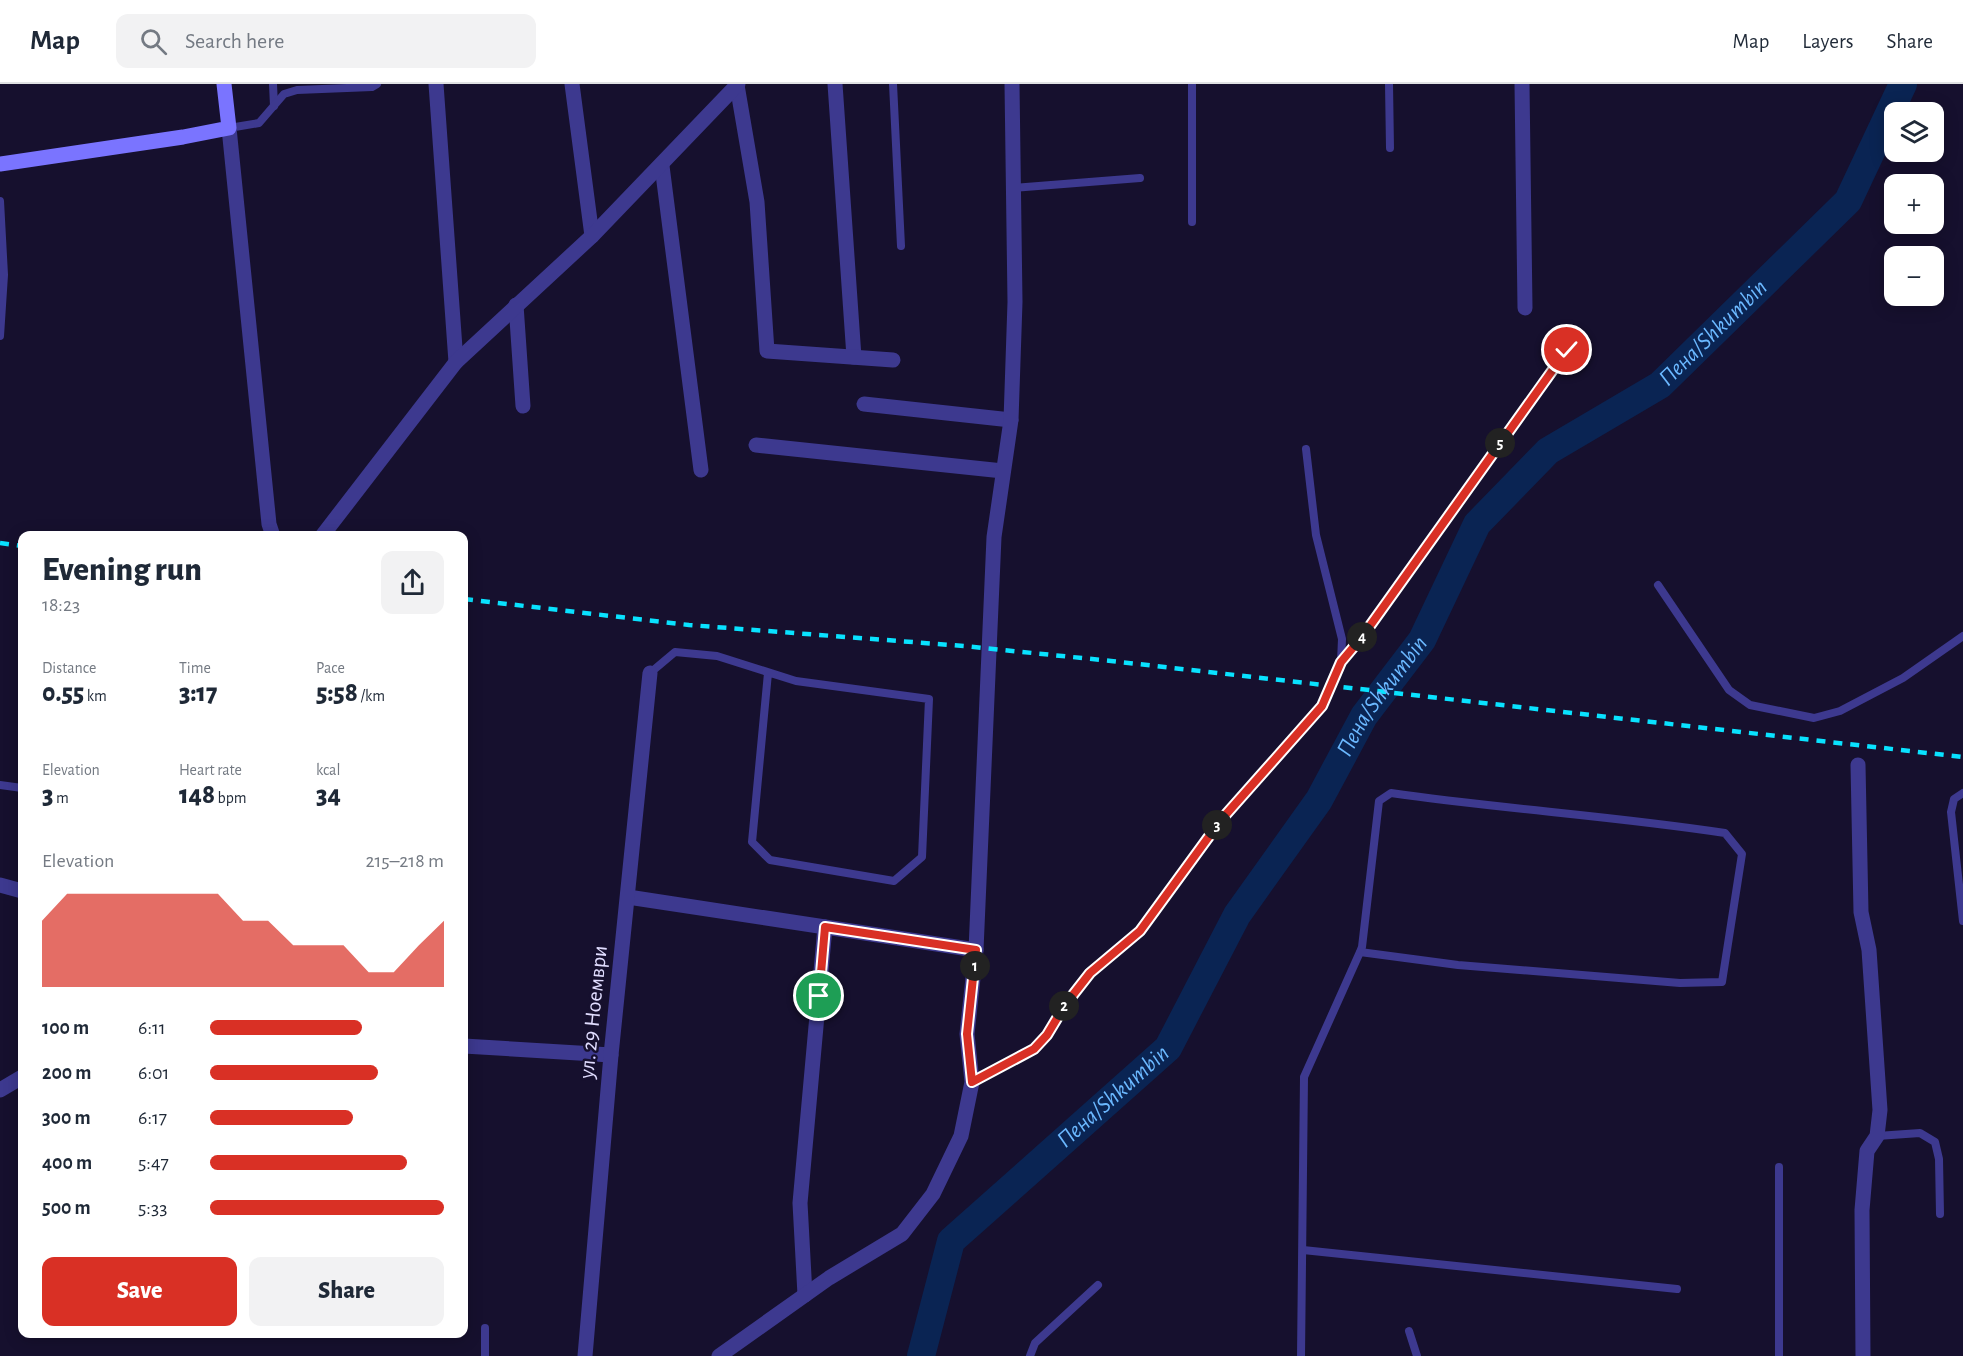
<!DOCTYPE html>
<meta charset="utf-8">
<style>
:root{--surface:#fff;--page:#f2f2f3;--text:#1f2937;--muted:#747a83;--line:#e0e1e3;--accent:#d93025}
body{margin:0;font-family:"Alegreya Sans",sans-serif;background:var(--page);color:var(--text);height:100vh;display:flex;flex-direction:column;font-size:22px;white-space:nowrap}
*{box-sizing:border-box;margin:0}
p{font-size:20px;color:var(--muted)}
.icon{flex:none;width:33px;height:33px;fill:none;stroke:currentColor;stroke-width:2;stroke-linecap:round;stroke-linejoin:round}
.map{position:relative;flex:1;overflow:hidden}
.side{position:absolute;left:18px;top:447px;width:450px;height:807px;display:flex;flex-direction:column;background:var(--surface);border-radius:12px;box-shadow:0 3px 15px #0003}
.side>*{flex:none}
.controls{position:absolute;left:1884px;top:18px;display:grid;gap:12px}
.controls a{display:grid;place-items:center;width:60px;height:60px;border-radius:12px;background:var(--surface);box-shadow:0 3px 15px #0003;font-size:30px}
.pin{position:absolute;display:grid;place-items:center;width:51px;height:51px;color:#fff;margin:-26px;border:3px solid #fff;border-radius:50%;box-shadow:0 2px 6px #0007}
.km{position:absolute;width:30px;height:30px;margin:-15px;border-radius:50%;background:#222;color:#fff;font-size:16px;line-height:30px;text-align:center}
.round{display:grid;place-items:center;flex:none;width:63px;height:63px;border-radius:12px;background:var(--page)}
.summary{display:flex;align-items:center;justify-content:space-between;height:102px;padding:0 24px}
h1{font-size:33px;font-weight:800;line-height:45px}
.metrics{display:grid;grid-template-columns:repeat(3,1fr);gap:9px;height:102px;padding:6px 24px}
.metrics div{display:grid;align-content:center}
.metrics b{font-size:26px;font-weight:800}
.metrics small{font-size:16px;font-weight:400}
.metrics p{font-size:16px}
.chart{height:168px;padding:12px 24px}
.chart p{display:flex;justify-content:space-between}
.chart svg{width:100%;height:108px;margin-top:6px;fill:var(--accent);opacity:.7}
.button{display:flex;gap:12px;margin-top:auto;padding:12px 24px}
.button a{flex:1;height:69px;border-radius:12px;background:var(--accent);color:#fff;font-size:24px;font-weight:800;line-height:69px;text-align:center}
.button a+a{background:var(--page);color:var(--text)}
ul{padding:0 24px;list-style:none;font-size:20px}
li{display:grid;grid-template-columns:96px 72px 1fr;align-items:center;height:45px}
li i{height:15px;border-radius:8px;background:var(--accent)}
header{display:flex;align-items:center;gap:36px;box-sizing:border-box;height:84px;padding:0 30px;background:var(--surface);border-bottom:2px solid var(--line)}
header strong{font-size:28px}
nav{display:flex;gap:33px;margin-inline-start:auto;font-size:21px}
.search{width:420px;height:54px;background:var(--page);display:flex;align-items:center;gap:15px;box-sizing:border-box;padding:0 21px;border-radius:12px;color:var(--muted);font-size:22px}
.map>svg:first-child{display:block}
</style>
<header>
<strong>Map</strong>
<div class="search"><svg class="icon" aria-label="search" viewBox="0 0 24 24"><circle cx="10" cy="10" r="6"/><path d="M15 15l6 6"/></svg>Search here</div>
<nav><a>Map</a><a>Layers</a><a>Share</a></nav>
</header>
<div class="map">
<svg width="1963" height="1272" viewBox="0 0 1963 1272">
<rect width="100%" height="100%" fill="#16102e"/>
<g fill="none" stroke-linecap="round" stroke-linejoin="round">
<path stroke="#0a2453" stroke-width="28" id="s1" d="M921,1272L951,1157L1168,964L1237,831L1319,716L1364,632L1422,556L1477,440L1548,367L1660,301L1848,117L1903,0"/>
<g stroke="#3d398f" stroke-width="8">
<path d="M273,0L274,22"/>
<path d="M893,0L901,162"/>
<path d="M1192,0V138"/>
<path d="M1389,0L1390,64"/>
<path d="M229,44L259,39L284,10L297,6L372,3L377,0"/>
<path d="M1012,104L1140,94"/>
<path d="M0,117L4,191L0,252"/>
<path d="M1658,501L1729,606L1750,621L1814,634L1840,627L1903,594L1963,552"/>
<path d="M1342,577L1362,553L1567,266"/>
<path d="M650,589L675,568L717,572L796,597L929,615L922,773L894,797L770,776L752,758L768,589"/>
<path d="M0,701L22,704"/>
<path d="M1963,709L1954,715L1951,728L1963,837"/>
<path d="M972,998L1033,965L1047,951L1065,921L1090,889L1140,847L1221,736L1282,670L1327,613L1341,578L1342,555L1316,451L1306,365"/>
<path d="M1877,1052L1920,1049L1935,1058L1939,1075L1940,1130"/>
<path d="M1779,1083V1272"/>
<path d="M1303,1166L1677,1205"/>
<path d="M485,1244V1272"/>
<path d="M1409,1247L1417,1272"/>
<path d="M1030,1272L1035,1259L1098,1201"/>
<path d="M1301,1272L1304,993L1360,868L1362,863L1379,717L1391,709C1502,725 1614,732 1725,749L1742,770L1722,898L1680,899L1458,881L1360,868"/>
</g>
<g stroke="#3d398f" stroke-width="15">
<path d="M436,0L456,278"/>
<path d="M572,0L592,152"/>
<path d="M835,0L854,273"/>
<path d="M1522,0L1525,224"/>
<path d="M737,1L757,118L767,267L893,276"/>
<path d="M229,44L269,440L273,452"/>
<path d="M662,82L701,386"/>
<path d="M516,221L523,322"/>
<path d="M864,320L1011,336"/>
<path d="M756,361L1003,387"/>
<path d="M322,452L456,278L592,152L738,0"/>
<path d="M1858,681L1861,828L1869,866L1880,1026L1877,1052L1867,1067L1862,1126L1863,1272"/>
<path d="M0,801L22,807"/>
<path d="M628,813L976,866"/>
<path d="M464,962L611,971"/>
<path d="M0,1006L22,993"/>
<path d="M805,1211L800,1119L825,843"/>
<path d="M585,1272L611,971L650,589"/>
<path d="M719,1272L829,1194L902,1150L933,1110L961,1052L972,998L967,950L976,866L994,453L1011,336L1015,218L1012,0"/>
</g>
<path stroke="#7a74ff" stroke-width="15" d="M0,80L183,53L229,44L224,0"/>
<g stroke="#09e2ff" stroke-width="4.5" stroke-dasharray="9 8" stroke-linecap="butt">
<path d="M0,459L22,462"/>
<path d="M464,515L689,541L964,562L1111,577L1963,673"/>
</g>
</g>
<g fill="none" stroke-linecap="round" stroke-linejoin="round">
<defs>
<path id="route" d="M819,912L825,843L976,866L967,950L972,998L1034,965L1047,951L1065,921L1090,889L1140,847L1221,736L1322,622L1341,578L1362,553L1567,266"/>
</defs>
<use href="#route" stroke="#fff" stroke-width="12"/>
<use href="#route" stroke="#d93025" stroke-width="8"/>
</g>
<g text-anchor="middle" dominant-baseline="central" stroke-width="5" stroke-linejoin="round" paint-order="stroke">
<g font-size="22" fill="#e1ddff" stroke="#16102e">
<text transform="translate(593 928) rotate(-84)">ул. 29 Ноември</text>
</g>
<g font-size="24" font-style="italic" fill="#6bb8ff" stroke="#16102e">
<text stroke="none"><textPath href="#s1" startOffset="1326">Пена/Shkumbin</textPath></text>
<text stroke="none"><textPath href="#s1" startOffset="822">Пена/Shkumbin</textPath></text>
<text stroke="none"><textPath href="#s1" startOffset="336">Пена/Shkumbin</textPath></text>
</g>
</g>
</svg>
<div class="controls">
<a><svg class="icon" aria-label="layers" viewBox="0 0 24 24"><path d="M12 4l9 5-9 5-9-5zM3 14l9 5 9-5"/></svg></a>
<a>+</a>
<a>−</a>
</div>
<div class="pin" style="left:819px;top:912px;background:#1e9e55"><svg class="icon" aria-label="arrive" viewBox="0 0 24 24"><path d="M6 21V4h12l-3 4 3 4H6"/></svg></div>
<div class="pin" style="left:1567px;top:266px;background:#d93025"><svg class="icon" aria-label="check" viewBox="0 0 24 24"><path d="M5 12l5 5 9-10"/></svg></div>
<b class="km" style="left:975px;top:882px">1</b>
<b class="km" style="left:1064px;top:922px">2</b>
<b class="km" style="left:1217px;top:741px">3</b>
<b class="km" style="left:1362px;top:553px">4</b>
<b class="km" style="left:1500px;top:359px">5</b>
<section class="side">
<div class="summary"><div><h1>Evening run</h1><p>18:23</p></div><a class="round"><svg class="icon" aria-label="share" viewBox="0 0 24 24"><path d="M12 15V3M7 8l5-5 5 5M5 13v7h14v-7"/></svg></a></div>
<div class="metrics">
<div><p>Distance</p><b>0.55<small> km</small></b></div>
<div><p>Time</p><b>3:17</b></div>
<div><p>Pace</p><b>5:58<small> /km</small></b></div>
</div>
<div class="metrics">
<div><p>Elevation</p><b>3<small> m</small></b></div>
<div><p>Heart rate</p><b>148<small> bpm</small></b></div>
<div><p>kcal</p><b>34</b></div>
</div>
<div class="chart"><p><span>Elevation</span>215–218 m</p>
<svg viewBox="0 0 160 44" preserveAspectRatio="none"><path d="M0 44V17L10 6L20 6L30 6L40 6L50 6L60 6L70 6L80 17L90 17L100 27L110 27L120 27L130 38L140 38L150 27L160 17V44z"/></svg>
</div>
<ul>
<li><b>100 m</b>6:11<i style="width:65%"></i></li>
<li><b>200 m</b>6:01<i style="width:72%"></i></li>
<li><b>300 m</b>6:17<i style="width:61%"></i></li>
<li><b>400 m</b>5:47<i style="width:84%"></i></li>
<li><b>500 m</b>5:33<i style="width:100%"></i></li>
</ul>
<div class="button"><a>Save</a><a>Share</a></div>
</section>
</div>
